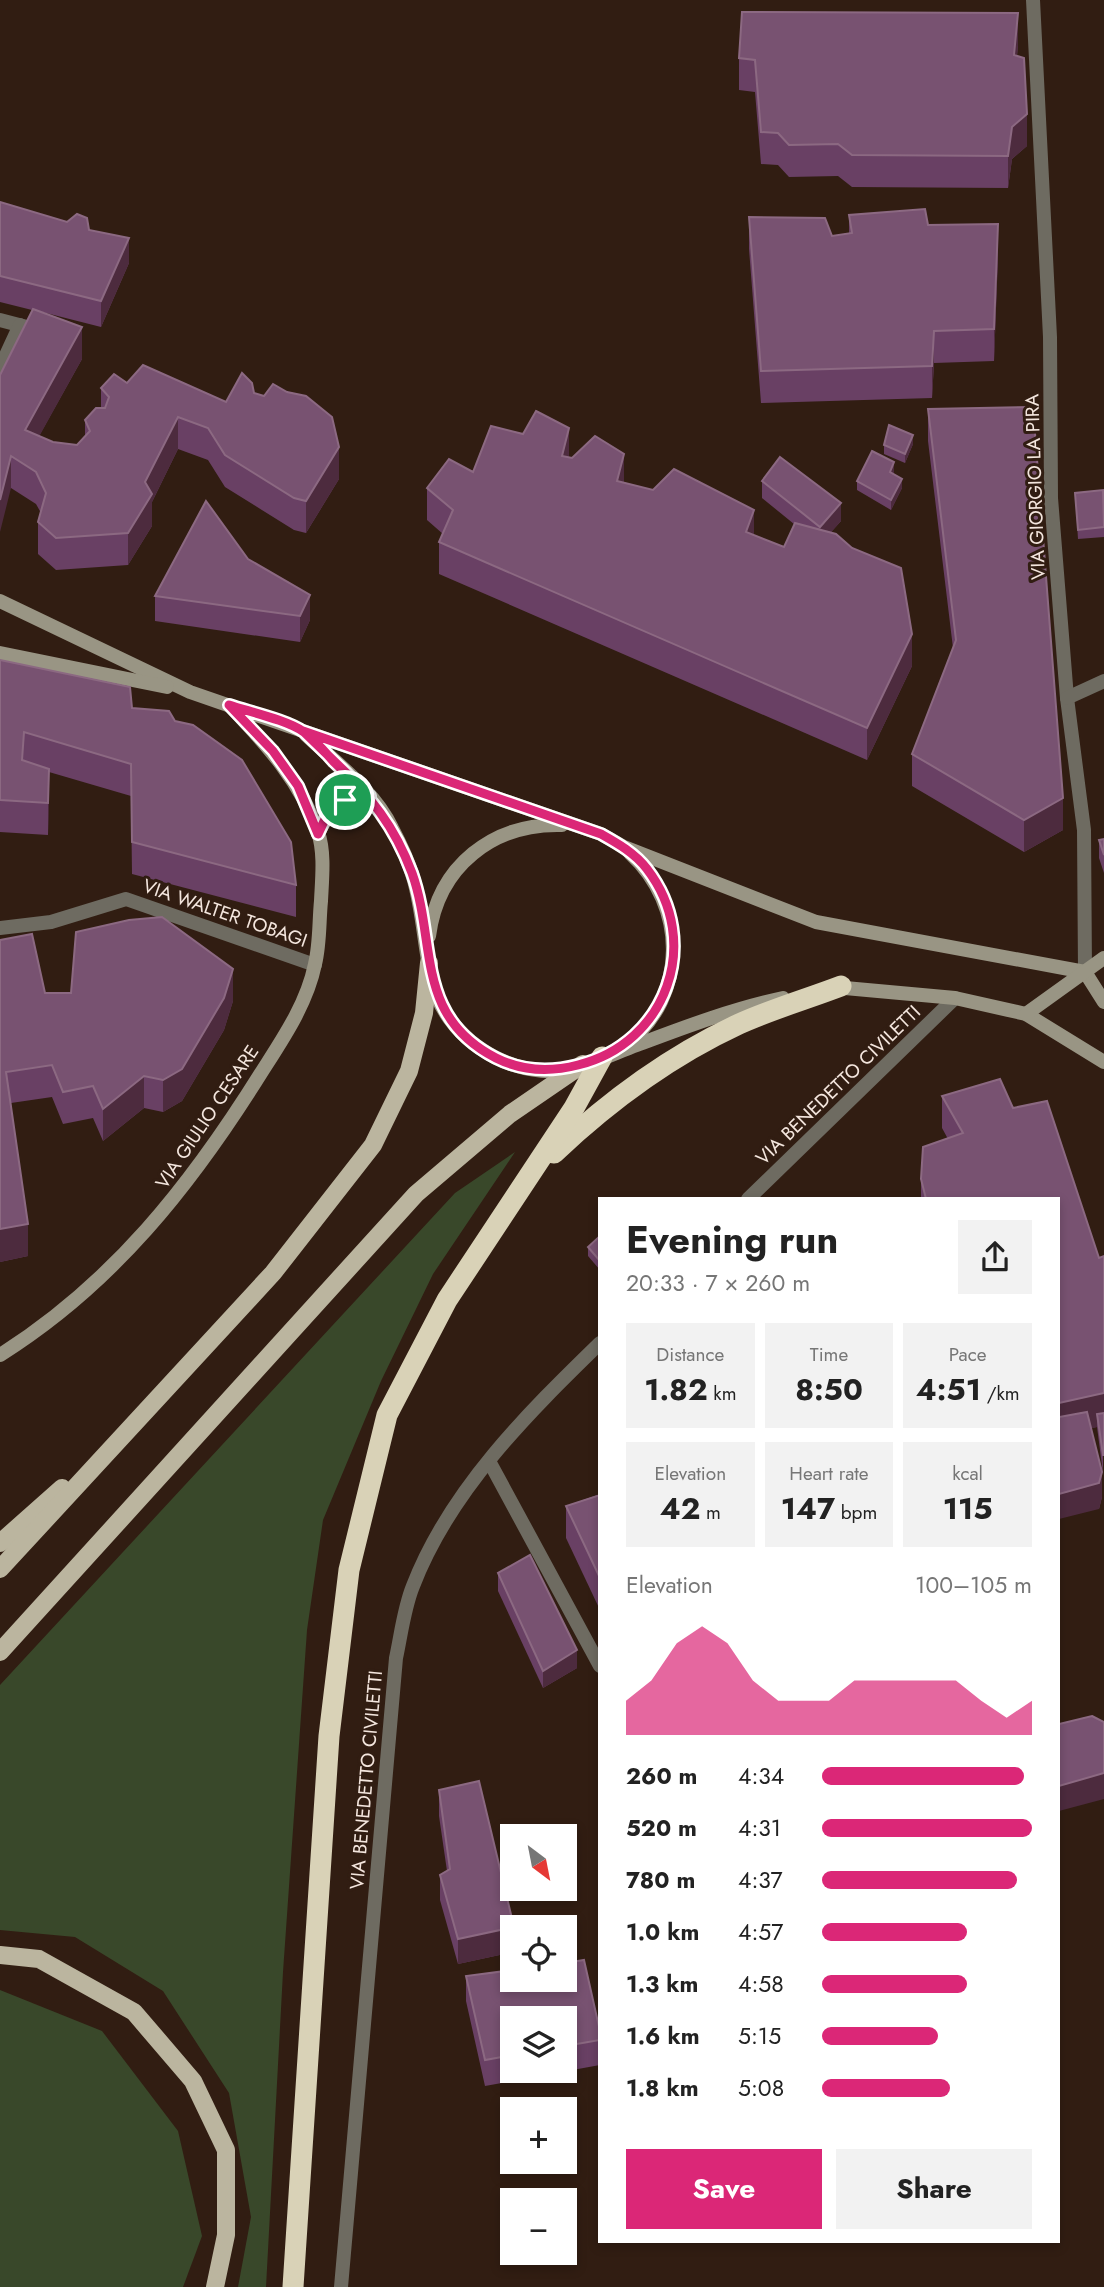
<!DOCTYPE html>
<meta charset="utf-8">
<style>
:root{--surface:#fff;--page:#f2f2f2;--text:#222;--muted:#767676;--accent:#db2777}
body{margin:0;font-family:Jost,sans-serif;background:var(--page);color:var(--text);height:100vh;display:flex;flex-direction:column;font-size:26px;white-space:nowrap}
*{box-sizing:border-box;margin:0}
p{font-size:23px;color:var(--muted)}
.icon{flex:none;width:38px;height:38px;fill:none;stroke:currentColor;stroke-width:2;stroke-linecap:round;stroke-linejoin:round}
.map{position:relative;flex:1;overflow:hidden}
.sheet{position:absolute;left:598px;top:1197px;width:462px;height:1046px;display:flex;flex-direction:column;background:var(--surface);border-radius:0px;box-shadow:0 4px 10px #0003}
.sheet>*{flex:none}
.needle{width:46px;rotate:148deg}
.buttons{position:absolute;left:500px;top:1824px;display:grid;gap:14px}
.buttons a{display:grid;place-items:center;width:77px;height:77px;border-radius:0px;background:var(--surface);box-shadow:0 4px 10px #0003;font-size:35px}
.pin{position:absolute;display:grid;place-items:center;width:60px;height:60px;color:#fff;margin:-30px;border:4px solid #fff;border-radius:50%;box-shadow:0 2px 7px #0007}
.round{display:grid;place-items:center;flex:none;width:74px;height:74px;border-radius:0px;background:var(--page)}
.headline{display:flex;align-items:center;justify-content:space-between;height:119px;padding:0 28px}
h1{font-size:38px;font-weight:700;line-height:52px}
.metrics{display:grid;grid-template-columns:repeat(3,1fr);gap:10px;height:119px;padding:7px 28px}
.metrics div{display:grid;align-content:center;border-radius:0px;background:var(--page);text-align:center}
.metrics b{font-size:30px;font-weight:700}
.metrics small{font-size:19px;font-weight:400}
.metrics p{font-size:19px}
.chart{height:196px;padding:14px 28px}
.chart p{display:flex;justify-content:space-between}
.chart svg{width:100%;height:126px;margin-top:7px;fill:var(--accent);opacity:.7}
.cta{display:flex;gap:14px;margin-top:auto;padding:14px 28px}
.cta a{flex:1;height:80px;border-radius:0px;background:var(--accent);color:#fff;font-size:28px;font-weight:700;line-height:80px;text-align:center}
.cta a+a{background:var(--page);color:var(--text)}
ul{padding:0 28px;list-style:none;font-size:23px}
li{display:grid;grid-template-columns:112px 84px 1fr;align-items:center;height:52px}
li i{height:18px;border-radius:9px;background:var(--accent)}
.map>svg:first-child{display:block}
</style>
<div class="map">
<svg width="1104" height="2287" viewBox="0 0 1104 2287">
<rect width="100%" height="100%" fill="#311d12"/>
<g fill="#39482a">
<path d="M515,1152L433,1274L381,1381L323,1520L307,1630L283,1972L266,2287H238L251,2217L229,2093L163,1991L75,1937L0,1930V1685L455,1193Z"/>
<path d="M0,1990L102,2031L178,2131L202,2236L183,2287H0Z"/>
</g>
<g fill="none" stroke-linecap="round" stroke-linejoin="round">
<g stroke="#6e6b61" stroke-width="14">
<path d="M1033,0L1050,337L1051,498L1067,698L1084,830L1085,972"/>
<path d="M0,320L42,331"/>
<path d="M0,368L20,325"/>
<path d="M1067,698L1104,681"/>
<path d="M0,928L51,922L126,899L315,965"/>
<path d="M748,1199L955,998"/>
<path d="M489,1461L600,1666"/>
<path d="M341,2287L396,1658C401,1635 404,1608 413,1586C450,1490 528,1413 600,1343"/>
</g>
<g stroke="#999584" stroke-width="14">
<path d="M0,601L190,692L601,834L624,847L816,922L1085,972L1104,1002"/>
<path d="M0,653L167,687"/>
<path d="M306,735C335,762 375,791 392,828C400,843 408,860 413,877C423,910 424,947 432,981C444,1034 502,1074 556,1071C583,1069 612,1054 637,1045C685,1027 732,1009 783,998"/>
<path d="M318,834C329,808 342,801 370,796"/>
<path d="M429,936C438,866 493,823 562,825"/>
<path d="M834,987L955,998L1026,1014L1104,1062"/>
<path d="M1026,1014L1104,958"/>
<path d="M625,1045C689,997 687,905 630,853"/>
<path d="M0,1355C113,1284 191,1185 261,1073C282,1040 307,1004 315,964C320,944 319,921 321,901C322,879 325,853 318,832C301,782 267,745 231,707"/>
</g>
<g stroke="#bbb59f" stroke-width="18">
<path d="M0,1543L62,1488"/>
<path d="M0,1569L273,1273L373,1145L409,1071L424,1013L429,963"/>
<path d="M0,1652L416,1194L510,1114L583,1064"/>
<path d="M0,1955L39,1959L134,2012L193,2081L226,2150V2235L215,2287"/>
</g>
<g stroke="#d9d2b7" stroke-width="21">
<path d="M554,1153C609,1101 670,1056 739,1024C772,1009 807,999 841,986"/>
<path d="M293,2287L329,1736L349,1570L387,1415L447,1300L574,1108L602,1057"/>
</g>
</g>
<g fill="#694064" fill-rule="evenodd">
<path d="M1018,45L1017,56L1027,146L1012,159L1008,188L852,187L838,176L789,177L778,165L761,164L755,92L739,90V58Z"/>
<path d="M0,202L89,230L129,263L101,327L42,312L82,359L39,436L53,442L77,445L85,436V420L101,408V388L127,383L226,402L254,393L339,479L306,533L294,530L225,487L208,460L178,449L152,502V526L128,565L56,570L38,554V522L41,513L36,504L11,488L0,375L32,310L0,302Z"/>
<path d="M849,215L928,225L998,256L994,361L934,363L932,398L761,403L749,249V217L832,236L849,233Z"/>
<path d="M928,409L1063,830L1024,852L912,786V754L953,648L928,441Z"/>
<path d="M913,444L905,463L884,454V445Z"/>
<path d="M569,457L624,482L784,547L794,524L762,498V481L841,521L831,532L912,666L867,760L439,574V542L443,534L427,520V488L473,472Z"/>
<path d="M894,471L893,474L902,488L891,510L857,490V481Z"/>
<path d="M1075,493L1104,494V537L1078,539Z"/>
<path d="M248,559L310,620L300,642L155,621V596Z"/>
<path d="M0,660L132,708L175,721L296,885V917L132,874L131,796L49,772L48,835L0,832Z"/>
<path d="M1104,839V873L1099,858V840Z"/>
<path d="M0,940L45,993L233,1001L224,1030L182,1101L163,1112L144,1108L103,1141L93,1118L63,1124L52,1097L11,1103L28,1256L0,1262Z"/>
<path d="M942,1096L1013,1108L1099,1258L1104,1256L1103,1473L1097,1427L1091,1428L1102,1497L1099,1509L1059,1199H921V1179L948,1139L942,1128Z"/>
<path d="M600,1236V1270L588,1256V1247Z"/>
<path d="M600,1494V1610L566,1538V1506Z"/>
<path d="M498,1573L577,1668L543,1688L498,1591Z"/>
<path d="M439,1790L513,1927V1952L458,1964L440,1900V1875L447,1871L439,1816Z"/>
<path d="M466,1976L600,2031V2065L485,2086L466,2001ZM513,2018H565V2070H513Z"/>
</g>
<g fill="#4d2b3e">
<path d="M1018,13V45L1014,87V55Z"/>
<path d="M1027,114V146L1012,159L1008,188V156L1012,127Z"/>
<path d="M998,224V256L994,361V329Z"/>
<path d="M129,238V263L101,327V301Z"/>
<path d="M82,327V359L25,462V430Z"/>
<path d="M934,331V363L932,398V366Z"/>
<path d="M178,417V449L152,502V526L128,565V533L145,482Z"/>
<path d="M569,428V460L562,456Z"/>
<path d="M913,435V444L905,463V454Z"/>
<path d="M339,447V479L306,533V501Z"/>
<path d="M624,454V486L617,481Z"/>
<path d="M11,456V488L0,532V499Z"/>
<path d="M894,462V471L890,481V472Z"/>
<path d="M902,479V488L891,510V500Z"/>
<path d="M841,503V521L820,545V527Z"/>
<path d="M754,510V542L746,532Z"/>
<path d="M310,595V620L300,642V616Z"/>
<path d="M912,634V666L867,760V728Z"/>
<path d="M49,769V801L48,835V803Z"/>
<path d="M1063,798V830L1024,852V820Z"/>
<path d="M233,969V1001L224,1030L182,1101L163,1112V1080Z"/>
<path d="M144,1076V1108L103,1141V1109Z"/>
<path d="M28,1224V1256L0,1262V1229Z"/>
<path d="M1104,1393V1425L1097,1414V1427L1059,1435V1403Z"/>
<path d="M1102,1472V1497L1099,1509L1059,1519V1494Z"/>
<path d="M577,1650V1668L543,1688V1671Z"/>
<path d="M1104,1773V1799L1059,1811V1786Z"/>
<path d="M513,1927V1952L458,1964V1939Z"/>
</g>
<g fill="#785271" stroke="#8c6982" stroke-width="2">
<path d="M742,12L1018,13L1014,55L1024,58L1027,114L1012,127L1008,156L852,155L838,144L789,145L778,133L761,132L755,60L739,58Z"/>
<path d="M0,202L67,222L77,214L87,218L89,230L129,238L101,301L0,276Z"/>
<path d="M925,209L928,225L998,224L994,329L934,331L932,366L761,371L749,217L825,218L832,236L852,233L849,215Z"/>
<path d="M33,309L82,327L25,430L53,442L77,445L90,431L85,420L96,408H105L109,397L101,388L114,374L127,383L143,365L226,402L242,373L252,383L254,393L264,396L273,384L287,392L306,396L332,417L339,447L306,501L294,498L225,455L208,428L178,417L145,482L152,494L128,533L56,538L38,522L46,493L36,472L11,456L0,500V375Z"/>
<path d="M1033,407L1063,798L1024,820L912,754L956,640L928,409Z"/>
<path d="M536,411L569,428L562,456L572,458L595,436L624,454L617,481L653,490L674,469L754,510L746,532L784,547L795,523L836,534L852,548L901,568L912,634L867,728L439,542L453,510L427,488L449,459L473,472L491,426L523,434Z"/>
<path d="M889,425L913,435L905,454L884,445Z"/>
<path d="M872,451L894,462L890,472L902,479L891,500L857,481Z"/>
<path d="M780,457L841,503L820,527L762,481Z"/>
<path d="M1103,490L1104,527L1078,530L1075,493Z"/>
<path d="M206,501L248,559L310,595L300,616L155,596Z"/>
<path d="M0,660L130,687L132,708L169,711L175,721L193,725L242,760L291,842L296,885L132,842L131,764L24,732L22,760L49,769L48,803L0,800Z"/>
<path d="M1104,839V855L1099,840Z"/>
<path d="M162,917L233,969L224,998L182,1069L163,1080L144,1076L103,1109L93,1086L63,1092L52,1065L6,1072L28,1224L0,1229V940L32,934L45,993H71L76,932L129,920Z"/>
<path d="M1000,1079L1013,1108L1047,1101L1099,1258L1104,1256V1393L1059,1403V1199H926L921,1179L923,1147L963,1133L942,1096Z"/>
<path d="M600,1236V1261L588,1247Z"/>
<path d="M1087,1412L1102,1472L1099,1483L1059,1494V1417Z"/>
<path d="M1104,1413V1455H1103L1097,1414Z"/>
<path d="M600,1495V1578L566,1506Z"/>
<path d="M530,1555L577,1650L543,1671L498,1573Z"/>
<path d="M1092,1716L1104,1722V1773L1059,1786V1724Z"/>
<path d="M479,1781L514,1927L458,1939L440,1875L450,1869L439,1790Z"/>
<path d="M584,1960L600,2031V2040L565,2046V2018H513V2055L485,2060L466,1976L513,1970V1979H565V1963Z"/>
</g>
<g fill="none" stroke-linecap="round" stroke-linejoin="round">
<defs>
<path id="route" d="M345,800L327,815L318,834L298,786L273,751L229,705C250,712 287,720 304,732C315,740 325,752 334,762C371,797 394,825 412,873C437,943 414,1016 496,1058C522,1071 551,1072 578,1065C667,1043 703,942 647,869C635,853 617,843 601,834L303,731L370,796L345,800"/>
</defs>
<use href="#route" stroke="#fff" stroke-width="14"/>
<use href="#route" stroke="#db2777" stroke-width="9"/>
</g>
<g text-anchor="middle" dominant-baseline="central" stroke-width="6" stroke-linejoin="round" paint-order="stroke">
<g font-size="19" fill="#f4e6de" stroke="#311d12">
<text transform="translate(1035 487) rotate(-92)">VIA GIORGIO LA PIRA</text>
<text transform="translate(225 913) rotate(19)">VIA WALTER TOBAGI</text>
<text transform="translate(838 1085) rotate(-44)">VIA BENEDETTO CIVILETTI</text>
<text transform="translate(207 1117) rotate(-56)">VIA GIULIO CESARE</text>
<text transform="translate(366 1780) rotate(-85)">VIA BENEDETTO CIVILETTI</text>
</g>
</g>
</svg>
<div class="buttons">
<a><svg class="needle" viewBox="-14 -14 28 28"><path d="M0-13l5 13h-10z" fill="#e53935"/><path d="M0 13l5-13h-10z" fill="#767676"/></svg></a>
<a><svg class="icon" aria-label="locate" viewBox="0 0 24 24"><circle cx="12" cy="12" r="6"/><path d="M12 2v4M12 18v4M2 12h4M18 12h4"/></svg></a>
<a><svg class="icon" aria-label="layers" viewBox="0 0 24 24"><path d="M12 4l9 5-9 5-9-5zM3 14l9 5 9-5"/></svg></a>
<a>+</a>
<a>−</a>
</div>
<div class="pin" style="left:345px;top:800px;background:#1e9e55"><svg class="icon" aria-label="arrive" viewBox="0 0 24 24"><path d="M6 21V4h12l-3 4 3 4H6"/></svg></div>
<section class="sheet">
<div class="headline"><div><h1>Evening run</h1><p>20:33 · 7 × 260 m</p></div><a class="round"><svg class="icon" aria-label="share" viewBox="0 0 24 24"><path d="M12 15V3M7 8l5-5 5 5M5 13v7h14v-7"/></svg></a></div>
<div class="metrics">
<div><p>Distance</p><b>1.82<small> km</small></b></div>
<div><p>Time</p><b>8:50</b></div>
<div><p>Pace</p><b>4:51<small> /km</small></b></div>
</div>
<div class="metrics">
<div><p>Elevation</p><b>42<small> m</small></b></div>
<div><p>Heart rate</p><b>147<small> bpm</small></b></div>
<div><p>kcal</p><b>115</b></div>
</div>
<div class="chart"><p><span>Elevation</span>100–105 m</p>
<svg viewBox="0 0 160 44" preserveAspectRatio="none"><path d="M0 44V32L10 25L20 12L30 6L40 12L50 25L60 32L70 32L80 32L90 25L100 25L110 25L120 25L130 25L140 32L150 38L160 32V44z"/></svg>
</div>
<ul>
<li><b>260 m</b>4:34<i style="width:96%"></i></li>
<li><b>520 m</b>4:31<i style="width:100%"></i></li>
<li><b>780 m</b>4:37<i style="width:93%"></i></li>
<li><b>1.0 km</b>4:57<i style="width:69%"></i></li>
<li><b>1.3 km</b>4:58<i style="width:69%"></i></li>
<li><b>1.6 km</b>5:15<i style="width:55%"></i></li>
<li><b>1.8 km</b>5:08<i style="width:61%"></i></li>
</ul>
<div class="cta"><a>Save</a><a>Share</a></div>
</section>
</div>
